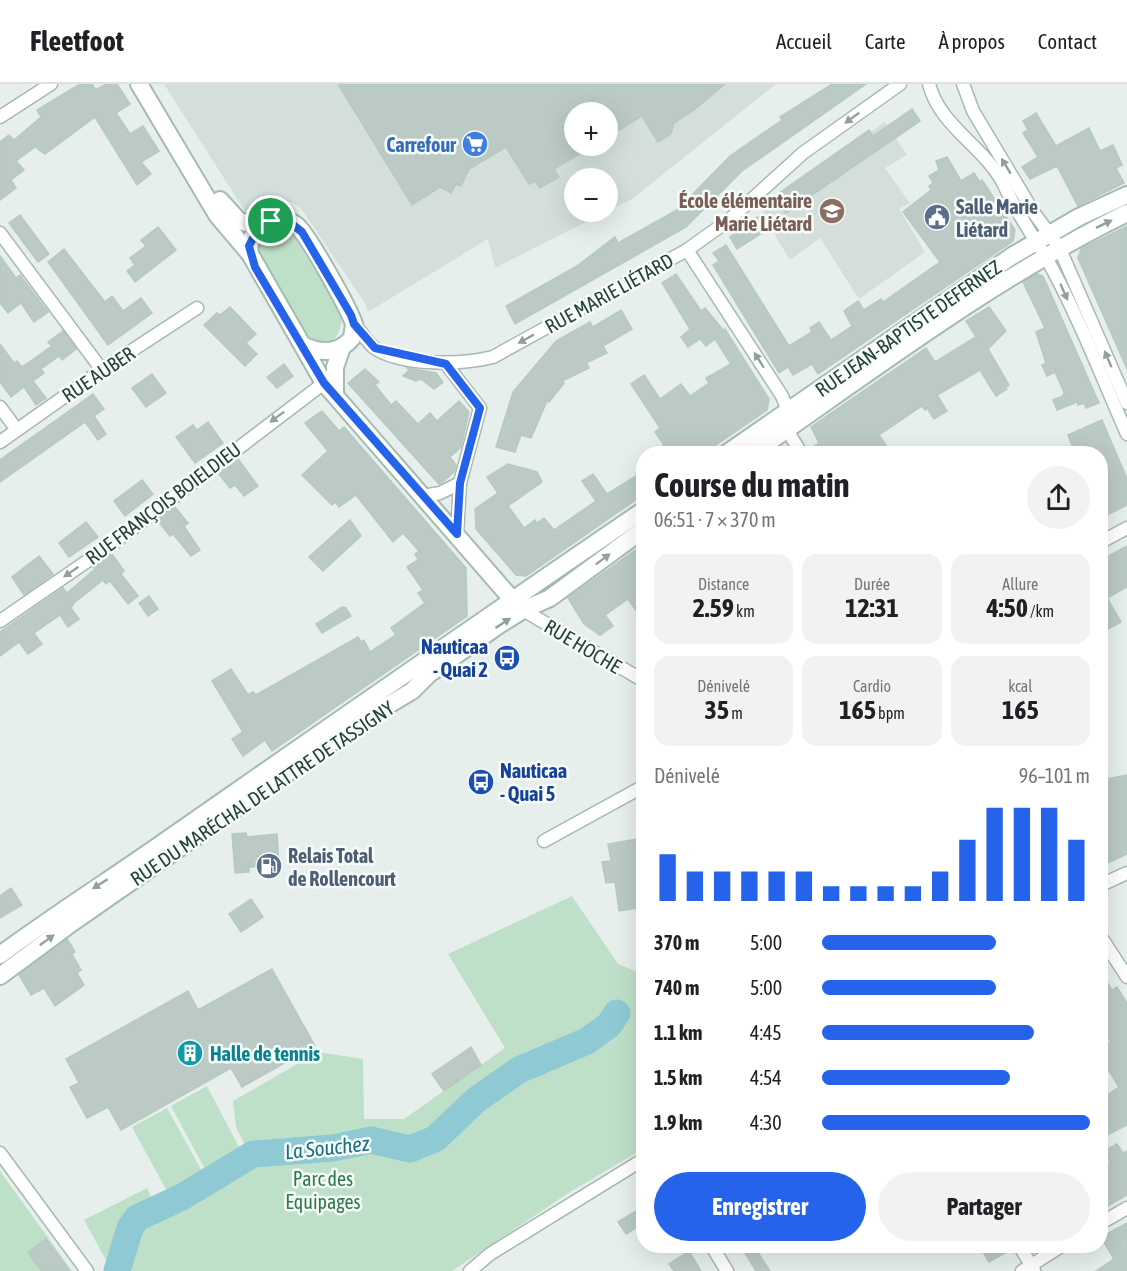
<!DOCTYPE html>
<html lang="fr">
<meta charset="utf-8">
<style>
:root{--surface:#fff;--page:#f2f2f2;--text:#202124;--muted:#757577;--line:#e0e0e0;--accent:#2563eb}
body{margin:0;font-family:"Asap Condensed",sans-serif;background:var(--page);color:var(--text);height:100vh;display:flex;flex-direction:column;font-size:22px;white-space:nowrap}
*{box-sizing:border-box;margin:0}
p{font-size:20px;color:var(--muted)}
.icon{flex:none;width:33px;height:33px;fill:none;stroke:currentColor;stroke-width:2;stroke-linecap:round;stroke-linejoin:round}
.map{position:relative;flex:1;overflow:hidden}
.details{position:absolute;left:636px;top:362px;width:472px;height:807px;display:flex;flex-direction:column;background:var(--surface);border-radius:24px;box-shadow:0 6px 24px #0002}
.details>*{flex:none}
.tools{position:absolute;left:564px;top:18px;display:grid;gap:12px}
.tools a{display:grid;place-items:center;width:54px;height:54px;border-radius:50%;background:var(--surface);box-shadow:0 6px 24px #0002;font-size:30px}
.pin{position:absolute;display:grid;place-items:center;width:51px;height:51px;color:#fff;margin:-26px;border:3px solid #fff;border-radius:50%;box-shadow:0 2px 6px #0007}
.round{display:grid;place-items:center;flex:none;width:63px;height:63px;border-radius:32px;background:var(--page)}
.overview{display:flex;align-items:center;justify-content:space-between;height:102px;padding:0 18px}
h1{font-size:33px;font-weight:700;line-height:45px}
.figures{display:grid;grid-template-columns:repeat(3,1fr);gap:9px;height:102px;padding:6px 18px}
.figures div{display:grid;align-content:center;border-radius:15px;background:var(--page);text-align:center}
.figures b{font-size:26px;font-weight:700}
.figures small{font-size:16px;font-weight:400}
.figures p{font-size:16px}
.chart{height:168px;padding:12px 18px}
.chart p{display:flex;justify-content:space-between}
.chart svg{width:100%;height:108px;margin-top:6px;stroke:var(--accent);stroke-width:6}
.action{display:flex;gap:12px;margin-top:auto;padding:12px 18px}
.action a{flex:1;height:69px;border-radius:36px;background:var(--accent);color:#fff;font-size:24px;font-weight:700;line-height:69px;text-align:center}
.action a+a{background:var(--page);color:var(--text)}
ul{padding:0 18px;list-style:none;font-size:20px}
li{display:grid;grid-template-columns:96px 72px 1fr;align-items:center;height:45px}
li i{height:15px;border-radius:8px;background:var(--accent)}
header{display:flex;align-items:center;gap:36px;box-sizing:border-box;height:84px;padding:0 30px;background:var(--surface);border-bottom:2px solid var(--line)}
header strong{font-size:28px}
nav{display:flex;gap:33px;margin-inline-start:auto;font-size:21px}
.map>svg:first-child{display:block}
</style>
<header>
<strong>Fleetfoot</strong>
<nav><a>Accueil</a><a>Carte</a><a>À propos</a><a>Contact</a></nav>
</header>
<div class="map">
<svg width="1127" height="1187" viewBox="0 0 1127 1187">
<rect width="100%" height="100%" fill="#e6efeb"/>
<g fill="#d4dfda" fill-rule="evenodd">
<path d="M164,0H776L632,115L495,184L488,155L368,228L365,219L300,123L284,115L248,132ZM574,28H608V62H574ZM574,94H608V128H574Z"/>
<path d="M885,38L907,71L885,84L910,119L899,125L925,168L859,215L820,154L790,176L762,129L775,112Z"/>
</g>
<g fill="#bfe0c8">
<path d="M273,146L292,149L342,230C341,258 329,265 306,251L258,170C258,157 262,151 273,146Z"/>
<path d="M572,812L618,880L643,890V1065L570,1108L452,1187H112L84,1136L147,1104L155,1121L249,1069L236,1043L233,1017L318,968L363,975L364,1035H404L505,964L448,870Z"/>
<path d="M207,1002L241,1067L206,1087L171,1022Z"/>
<path d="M167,1024L203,1089L168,1109L132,1043Z"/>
<path d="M0,1087L72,1187H0Z"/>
</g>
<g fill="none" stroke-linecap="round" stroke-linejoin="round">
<path stroke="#8ec9d4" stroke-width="27" d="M117,1187L130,1144L137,1134L182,1113L253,1070L333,1064L371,1056L410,1065L435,1055L476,1016L519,986L587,957L609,941L617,929"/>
</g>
<g fill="#bbcac4" stroke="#b8c9c2" stroke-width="1.5">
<path d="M80,0H92L96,6L106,0H117L130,20L116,29L130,50L143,42L159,67L141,78L151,90L137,101L95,33L45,70L35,63L16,77L24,86L11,96L16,104L0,116V58L9,51L14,56L41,33L37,26Z"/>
<path d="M338,0H725L694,26L674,39L671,50L658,58L642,32L608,53V28H574V62H593L554,85L559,93L540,104L535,97L529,100L506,63L469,85L461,102L456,100L451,109L440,103L412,121Z"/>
<path d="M832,0H866L742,87L686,143L515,240L506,222L577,182L615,153L618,159L677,126L730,72L782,36L780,33Z"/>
<path d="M912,25L920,37L786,129L775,112L869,46L873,52Z"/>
<path d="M1036,29L1056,62L1089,44L1100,67L1113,61L1122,81L1116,84L1124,99L1078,122L1057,82L1030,95L1022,83L1038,73L1023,49L1028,46L1023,37Z"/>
<path d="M947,73L961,97L974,89L980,98L982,96L1015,146L1013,157L818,290L812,280L793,291L788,283L779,289L713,181L719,177L713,169L726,161L789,262L812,248L810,244L819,238L831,256L852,242L844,227L858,217L864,226L881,215L883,218L940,178L903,128L931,106L929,102L933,99L929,92L939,86L936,77Z"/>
<path d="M20,131L49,170L38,178L9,139Z"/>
<path d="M759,132L768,145L737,165L730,153Z"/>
<path d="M1127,142V285L1078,174L1081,165Z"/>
<path d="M158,143L176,166L135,198L127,187L135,181L130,174L146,162L141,156Z"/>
<path d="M64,165L105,218L112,212L123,227L141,214L152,229L108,261L48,178Z"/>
<path d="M0,172L16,194L20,191L48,228L34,238L21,219L8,229L0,219Z"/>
<path d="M676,190L701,227L705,224L724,247L725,245L769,315L767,326L704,369H652L664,361L655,348L660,344L631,300L644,291L660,315L681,300L690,312L709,299L706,294L731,280L715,255L706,262L700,255L688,263L681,253L690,245L662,199Z"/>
<path d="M1037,190L1043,192L1099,319L1086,324L1084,319L1078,321L1077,318L1057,326L1053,316L1063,312L1064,308L1055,288L1047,292L1042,281L1046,279L1036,248L1045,244L1023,198Z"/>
<path d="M230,223L256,250L246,259L257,270L245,282L204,241L217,229L220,231Z"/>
<path d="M989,223L1006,247L988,265L1009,301L1006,303L1007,305L996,312L980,286L937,311L947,327L934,335L927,324L925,326L922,322L879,351L886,361L873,369H809L808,366L819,359L811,343L926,264L935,278L976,253L966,237Z"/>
<path d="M621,226L632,245L603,262L607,269L586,279L589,284L562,297L564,299L549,318L547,317L531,354L521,351L515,368L496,363L513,308L556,257L590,238L593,243Z"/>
<path d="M63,247L76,265L62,276L59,272L41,285L44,289L33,297L46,314L36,321L24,303L11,313L0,298V260L14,279L17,277L22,283L52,262L48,258Z"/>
<path d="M284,280L293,292L277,304L267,293Z"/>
<path d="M407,284L436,289L443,298L434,305L421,295L416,297L403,292L409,286Z"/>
<path d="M365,285L379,298L375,301L391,321L396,317L418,340L430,329L437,337L459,317L469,328L461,363L450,373L456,381L454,388L443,398L439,400L348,299Z"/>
<path d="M152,290L166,309L146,323L132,304Z"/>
<path d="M93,310L104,325L94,332L106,350L98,356L85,338L0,398V376Z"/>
<path d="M322,327L339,347L344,343L466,484L467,532L272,667L265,656L243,672L232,655L243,648L212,597L231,585L248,611L253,608L256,611L358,553L361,558L364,556L370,568L396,551L391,544L425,519L418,509L423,506L407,483L418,476L415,470L419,467L403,449L393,458L356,411L339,423L335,418L332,421L302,391L328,367L305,339Z"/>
<path d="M1102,336L1127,395V421L1101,434V369H1075L1068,351Z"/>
<path d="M208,338L223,359L195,379L176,353L193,341L197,346Z"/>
<path d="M238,375L258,402L244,412L235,401L230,404L219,390Z"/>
<path d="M508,380L537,388L542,398L508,422L524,444L535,436L537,439L544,434L554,446L596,417L582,397L593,390L607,410L644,387V410L526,492L516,491L476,445L475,425L498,409L487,393Z"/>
<path d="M142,396L153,410L125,432L114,417Z"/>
<path d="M175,423L188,439L184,442L200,466L191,472L173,450L170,452L157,436Z"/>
<path d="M350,436L361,452L323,487L309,473Z"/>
<path d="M86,438L98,453L69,473L59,459Z"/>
<path d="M644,460V538L628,515L605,531L613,542L600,551L584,540L568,514Z"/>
<path d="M1127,462V503L1107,514L1121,538L1101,549V476Z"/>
<path d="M112,470L124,487L121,490L138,512L128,520L110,497L106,500L103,496L74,519L71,524L79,535L68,543L60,531L34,549L42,560L28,570L19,558L0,572V548L63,504L67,509L95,485L93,483Z"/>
<path d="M39,472L53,490L24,511L12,493Z"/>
<path d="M149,512L158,525L148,532L139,519Z"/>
<path d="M342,523L346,524L351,532L322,549L316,540Z"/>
<path d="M1127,691V770L1101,782V696Z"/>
<path d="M246,749L247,753L277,750L279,782L249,783V788L235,789L232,750Z"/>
<path d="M644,754V823L619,827L615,798L606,799L602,778L611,777L608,760Z"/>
<path d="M11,804L22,821L0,834V812Z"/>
<path d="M251,815L263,833L241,848L229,830Z"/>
<path d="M67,855L75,868L72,870L81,886L77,889L84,901L55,922L44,904L31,911L19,891Z"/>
<path d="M272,885L315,962L242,1003L231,984L121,1046L108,1023L87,1034L70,1003L79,999L66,975L188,907L198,926Z"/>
<path d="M1101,889L1112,906L1117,903L1127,919V1041L1109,1050L1101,1036V1015L1119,1003L1101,974V964L1111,958L1101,943Z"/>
<path d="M471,963L481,981L444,1007L432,990Z"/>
<path d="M1117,1060L1123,1069L1127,1067V1111L1101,1126V1084L1110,1078L1104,1067Z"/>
<path d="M644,1122V1139L626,1150L618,1138Z"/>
<path d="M1127,1139V1187H1096L1114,1175L1101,1153Z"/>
<path d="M46,1155L70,1187H42L34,1177L28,1168Z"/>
<path d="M740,1161H753L770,1187H756Z"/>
<path d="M979,1161H1000L1005,1169L989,1178Z"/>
<path d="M689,1167L701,1187H674L669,1180Z"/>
</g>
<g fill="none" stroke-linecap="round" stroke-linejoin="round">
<defs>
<g id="minor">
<path d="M929,0C940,44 988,64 1006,105C1020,136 1041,162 1056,192C1083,243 1104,298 1127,350"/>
<path d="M963,0L973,27L1034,129L1059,163L1127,319"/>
<path d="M0,33L51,0"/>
<path d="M0,149L102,286"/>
<path d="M687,166L782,312L788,327"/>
<path d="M354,240C361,247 368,260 376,265C405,282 461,281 493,273L687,166L729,136L803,69L900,0"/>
<path d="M446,280L480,324L460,399L457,450"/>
<path d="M0,323L17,346"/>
<path d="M787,346L801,369"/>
<path d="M0,358L102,286L197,224"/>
<path d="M423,412L440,409L460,399"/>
<path d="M1101,458L1127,444"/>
<path d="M523,526L644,597"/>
<path d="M0,537L115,458L324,299"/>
<path d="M544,757L644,702"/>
<path d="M1101,801L1127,789"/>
<path d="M1101,853L1127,893"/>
<path d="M0,1069L87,1187"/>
<path d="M1101,1139L1127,1124"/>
<path d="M711,1161L727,1187"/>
<path d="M1019,1161L1034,1186"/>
<path d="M470,1187L490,1170L644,1075"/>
<path d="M1022,1187L1063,1161"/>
</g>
<g id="secondary">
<path d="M139,0L217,131L250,170"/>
<path d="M220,116L239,137L259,142"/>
<path d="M303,261C320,270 339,270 352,254L354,240C349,225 308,150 296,141C287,134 270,135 261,142C253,147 248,161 250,170L324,299L517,521"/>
<path d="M335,309V283L342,263"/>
<path d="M727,369L1012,172L1079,133L1127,111"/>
<path d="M753,369C875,285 994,194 1127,129"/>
<path d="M0,871C53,832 108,797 161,760C322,648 482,536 644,426"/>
<path d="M0,892L69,841L365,635L412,607L429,590L499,541L523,526L550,514L644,445"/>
</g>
</defs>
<use href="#minor" stroke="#a8b8b2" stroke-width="15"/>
<use href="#secondary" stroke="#a4bbb3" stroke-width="20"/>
<use href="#minor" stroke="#fff" stroke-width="12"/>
<use href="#secondary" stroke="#fff" stroke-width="16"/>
</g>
<defs><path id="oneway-solid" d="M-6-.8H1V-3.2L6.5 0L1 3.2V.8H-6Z" transform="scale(1.5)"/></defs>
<g fill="#92a09c">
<use href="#oneway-solid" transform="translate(852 34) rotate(144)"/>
<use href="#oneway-solid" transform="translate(1006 82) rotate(-121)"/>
<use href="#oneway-solid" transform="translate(1104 140) rotate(-26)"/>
<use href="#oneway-solid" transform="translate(1064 208) rotate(66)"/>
<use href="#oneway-solid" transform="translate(526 255) rotate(151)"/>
<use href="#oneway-solid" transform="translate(1108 275) rotate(-113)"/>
<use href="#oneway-solid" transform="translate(759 276) rotate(-123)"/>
<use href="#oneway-solid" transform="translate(277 333) rotate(143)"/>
<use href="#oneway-solid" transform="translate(603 475) rotate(-37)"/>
<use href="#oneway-solid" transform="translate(71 488) rotate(145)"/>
<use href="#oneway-solid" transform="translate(503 539) rotate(-33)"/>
<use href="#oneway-solid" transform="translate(100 800) rotate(148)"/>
<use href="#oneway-solid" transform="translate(47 856) rotate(-36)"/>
</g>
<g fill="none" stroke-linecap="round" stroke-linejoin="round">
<defs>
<path id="route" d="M271,137H288L302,148L351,231L354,240L375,264L446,280L480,324L460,399L457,450L324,299L255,183L249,162L259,142Z"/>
</defs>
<use href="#route" stroke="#fff" stroke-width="12"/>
<use href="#route" stroke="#2563eb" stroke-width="8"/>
</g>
<defs>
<symbol id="supermarket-disc" viewBox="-11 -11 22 22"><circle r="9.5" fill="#3f7fe0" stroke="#f7fbf9"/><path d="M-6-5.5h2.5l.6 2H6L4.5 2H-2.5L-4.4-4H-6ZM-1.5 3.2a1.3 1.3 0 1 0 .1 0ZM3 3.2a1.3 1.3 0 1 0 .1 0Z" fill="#fff"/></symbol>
<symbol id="school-disc" viewBox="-11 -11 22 22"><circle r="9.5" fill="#8d6e63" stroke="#f7fbf9"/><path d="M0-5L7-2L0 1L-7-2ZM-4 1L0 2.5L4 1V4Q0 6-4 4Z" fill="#fff"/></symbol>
<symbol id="civic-disc" viewBox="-11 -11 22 22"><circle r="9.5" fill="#5c6f8a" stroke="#f7fbf9"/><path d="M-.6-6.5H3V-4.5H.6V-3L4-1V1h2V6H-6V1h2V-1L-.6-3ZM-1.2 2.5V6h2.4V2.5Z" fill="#fff"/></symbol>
<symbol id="bus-disc" viewBox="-11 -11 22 22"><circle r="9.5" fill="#1a4fb4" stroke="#f7fbf9"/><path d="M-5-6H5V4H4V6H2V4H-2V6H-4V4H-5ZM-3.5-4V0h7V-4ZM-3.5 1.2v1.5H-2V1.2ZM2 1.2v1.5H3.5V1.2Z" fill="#fff"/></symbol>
<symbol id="fuel-disc" viewBox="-11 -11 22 22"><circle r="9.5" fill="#5c6f8a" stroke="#f7fbf9"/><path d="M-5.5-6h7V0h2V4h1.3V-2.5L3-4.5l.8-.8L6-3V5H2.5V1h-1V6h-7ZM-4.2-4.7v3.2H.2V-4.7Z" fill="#fff"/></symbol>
<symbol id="building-disc" viewBox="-11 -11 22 22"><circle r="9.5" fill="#0f9aa8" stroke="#f7fbf9"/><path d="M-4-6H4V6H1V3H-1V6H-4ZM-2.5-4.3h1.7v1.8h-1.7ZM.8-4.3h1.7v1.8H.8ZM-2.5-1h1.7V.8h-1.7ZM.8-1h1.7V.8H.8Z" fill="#fff"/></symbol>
</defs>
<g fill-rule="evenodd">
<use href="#supermarket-disc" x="460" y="45" width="30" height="30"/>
<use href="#school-disc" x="817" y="112" width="30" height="30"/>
<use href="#civic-disc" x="922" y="118" width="30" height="30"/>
<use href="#bus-disc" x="492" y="559" width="30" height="30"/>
<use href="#bus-disc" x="466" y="683" width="30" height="30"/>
<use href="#fuel-disc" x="254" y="767" width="30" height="30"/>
<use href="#building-disc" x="175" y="954" width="30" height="30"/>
</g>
<g text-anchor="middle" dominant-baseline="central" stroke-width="5" stroke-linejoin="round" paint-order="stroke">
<g font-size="20" font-weight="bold" fill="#366cbe" stroke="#f7fbf9" text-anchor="end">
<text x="456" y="60">Carrefour</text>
</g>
<g font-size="20" font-weight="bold" fill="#785e54" stroke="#f7fbf9" text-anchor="end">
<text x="812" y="116">École élémentaire<tspan x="812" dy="23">Marie Liétard</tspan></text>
</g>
<g font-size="20" font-weight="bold" fill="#4e5e75" stroke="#f7fbf9" text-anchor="start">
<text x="956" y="122">Salle Marie<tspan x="956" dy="23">Liétard</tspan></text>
<text x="288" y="771">Relais Total<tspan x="288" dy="23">de Rollencourt</tspan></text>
</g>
<g font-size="20" fill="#24423a" stroke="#f7fbf9">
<text transform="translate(609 209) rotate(-29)">RUE MARIE LIÉTARD</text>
<text transform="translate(908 244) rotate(-35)">RUE JEAN-BAPTISTE DEFERNEZ</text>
<text transform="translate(98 290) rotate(-34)">RUE AUBER</text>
<text transform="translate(163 419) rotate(-37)">RUE FRANÇOIS BOIELDIEU</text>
<text transform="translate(583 562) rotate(31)">RUE HOCHE</text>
<text transform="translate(262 709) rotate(-34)">RUE DU MARÉCHAL DE LATTRE DE TASSIGNY</text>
</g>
<g font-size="20" font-weight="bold" fill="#164399" stroke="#f7fbf9" text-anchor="end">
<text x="488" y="562">Nauticaa<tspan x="488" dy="23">- Quai 2</tspan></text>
<text x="500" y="686" text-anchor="start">Nauticaa<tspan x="500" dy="23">- Quai 5</tspan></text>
</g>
<g font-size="20" font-weight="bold" fill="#0d838f" stroke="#f7fbf9" text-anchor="start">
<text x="210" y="969">Halle de tennis</text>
</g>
<g font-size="20" fill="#2d7a4b" stroke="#f7fbf9">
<text x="323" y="1094">Parc des<tspan x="323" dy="23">Equipages</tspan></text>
</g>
<g font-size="21" font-style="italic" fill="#1c6f80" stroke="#f7fbf9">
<text transform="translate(327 1063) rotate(-6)">La Souchez</text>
</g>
</g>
</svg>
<div class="tools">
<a>+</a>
<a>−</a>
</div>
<div class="pin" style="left:271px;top:137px;background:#1e9e55"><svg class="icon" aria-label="arrive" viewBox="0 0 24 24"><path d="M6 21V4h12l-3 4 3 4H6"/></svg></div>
<section class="details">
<div class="overview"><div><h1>Course du matin</h1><p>06:51 · 7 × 370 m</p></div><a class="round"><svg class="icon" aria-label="share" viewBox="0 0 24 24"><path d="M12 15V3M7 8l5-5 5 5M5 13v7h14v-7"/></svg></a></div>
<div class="figures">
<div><p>Distance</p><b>2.59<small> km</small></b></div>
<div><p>Durée</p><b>12:31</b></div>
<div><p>Allure</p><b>4:50<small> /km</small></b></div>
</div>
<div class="figures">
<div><p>Dénivelé</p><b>35<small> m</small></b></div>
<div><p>Cardio</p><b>165<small> bpm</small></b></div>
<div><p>kcal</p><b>165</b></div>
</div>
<div class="chart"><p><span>Dénivelé</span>96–101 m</p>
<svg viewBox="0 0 160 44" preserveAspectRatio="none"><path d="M5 44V25M15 44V32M25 44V32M35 44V32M45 44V32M55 44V32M65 44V38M75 44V38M85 44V38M95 44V38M105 44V32M115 44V19M125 44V6M135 44V6M145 44V6M155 44V19"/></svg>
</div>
<ul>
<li><b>370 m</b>5:00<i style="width:65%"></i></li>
<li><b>740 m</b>5:00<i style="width:65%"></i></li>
<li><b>1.1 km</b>4:45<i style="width:79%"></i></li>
<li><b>1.5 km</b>4:54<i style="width:70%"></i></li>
<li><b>1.9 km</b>4:30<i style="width:100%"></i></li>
</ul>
<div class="action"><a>Enregistrer</a><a>Partager</a></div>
</section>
</div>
